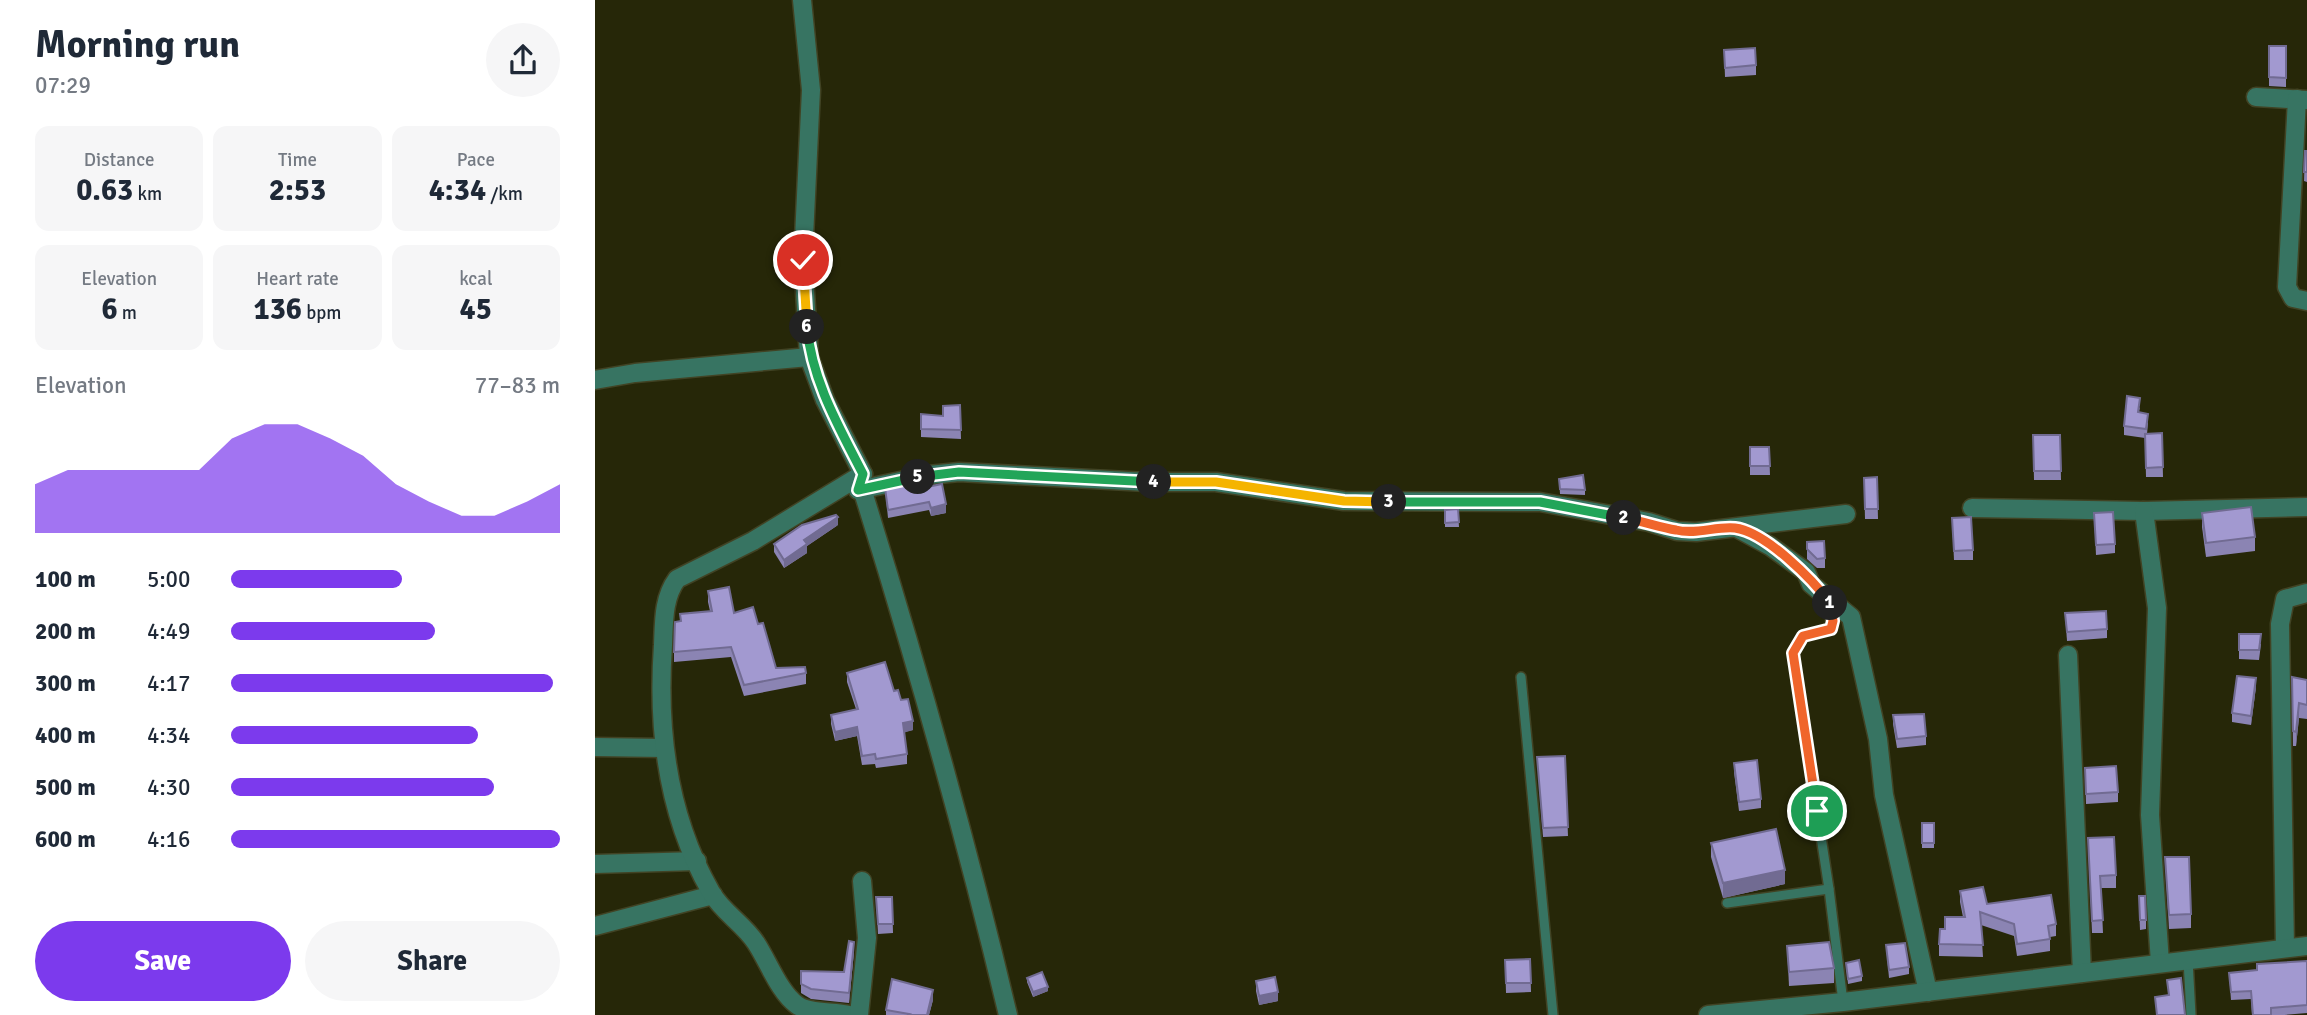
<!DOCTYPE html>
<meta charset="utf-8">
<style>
:root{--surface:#fff;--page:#f6f6f7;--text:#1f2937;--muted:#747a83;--accent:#7c3aed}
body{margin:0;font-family:Signika,sans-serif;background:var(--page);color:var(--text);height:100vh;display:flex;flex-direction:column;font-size:26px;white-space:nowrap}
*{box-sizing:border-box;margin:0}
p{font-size:23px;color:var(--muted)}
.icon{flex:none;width:38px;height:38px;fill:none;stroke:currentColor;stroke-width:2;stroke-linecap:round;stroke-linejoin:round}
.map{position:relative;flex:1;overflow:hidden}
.drawer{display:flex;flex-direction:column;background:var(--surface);width:595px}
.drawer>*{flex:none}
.pin{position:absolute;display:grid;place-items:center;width:60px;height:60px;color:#fff;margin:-30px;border:4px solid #fff;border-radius:50%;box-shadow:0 2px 7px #0007}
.km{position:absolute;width:35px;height:35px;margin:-18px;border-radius:50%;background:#222;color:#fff;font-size:19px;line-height:35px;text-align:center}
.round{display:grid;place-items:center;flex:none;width:74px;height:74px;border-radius:37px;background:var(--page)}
.headline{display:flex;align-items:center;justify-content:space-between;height:119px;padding:0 35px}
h1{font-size:38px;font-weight:800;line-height:52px}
.metrics{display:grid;grid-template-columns:repeat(3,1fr);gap:10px;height:119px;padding:7px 35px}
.metrics div{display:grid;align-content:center;border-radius:14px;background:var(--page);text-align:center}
.metrics b{font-size:30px;font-weight:800}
.metrics small{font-size:19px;font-weight:400}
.metrics p{font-size:19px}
.chart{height:196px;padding:14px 35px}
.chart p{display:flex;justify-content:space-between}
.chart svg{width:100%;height:126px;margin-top:7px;fill:var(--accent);opacity:.7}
.button{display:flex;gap:14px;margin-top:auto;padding:14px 35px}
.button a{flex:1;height:80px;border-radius:42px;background:var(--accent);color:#fff;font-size:28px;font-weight:800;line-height:80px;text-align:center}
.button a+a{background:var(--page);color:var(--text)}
ul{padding:0 35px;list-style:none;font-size:23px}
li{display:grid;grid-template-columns:112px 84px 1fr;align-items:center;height:52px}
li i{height:18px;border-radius:9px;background:var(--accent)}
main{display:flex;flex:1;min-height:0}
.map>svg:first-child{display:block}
</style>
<main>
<section class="drawer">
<div class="headline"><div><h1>Morning run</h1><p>07:29</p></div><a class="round"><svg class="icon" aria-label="share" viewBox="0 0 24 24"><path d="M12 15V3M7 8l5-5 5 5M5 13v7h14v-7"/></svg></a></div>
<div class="metrics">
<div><p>Distance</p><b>0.63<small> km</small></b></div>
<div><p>Time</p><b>2:53</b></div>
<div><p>Pace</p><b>4:34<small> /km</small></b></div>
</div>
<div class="metrics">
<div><p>Elevation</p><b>6<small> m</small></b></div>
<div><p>Heart rate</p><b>136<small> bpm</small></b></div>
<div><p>kcal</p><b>45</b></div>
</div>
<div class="chart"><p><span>Elevation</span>77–83 m</p>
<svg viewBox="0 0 160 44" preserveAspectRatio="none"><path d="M0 44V27L10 22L20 22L30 22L40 22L50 22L60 11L70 6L80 6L90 11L100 17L110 27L120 33L130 38L140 38L150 33L160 27V44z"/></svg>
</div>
<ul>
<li><b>100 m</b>5:00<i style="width:52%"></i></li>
<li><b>200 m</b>4:49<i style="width:62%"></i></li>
<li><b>300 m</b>4:17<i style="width:98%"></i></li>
<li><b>400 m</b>4:34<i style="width:75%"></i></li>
<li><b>500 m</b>4:30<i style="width:80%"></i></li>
<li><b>600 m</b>4:16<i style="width:100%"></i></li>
</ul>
<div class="button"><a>Save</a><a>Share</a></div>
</section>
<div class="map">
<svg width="1712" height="1015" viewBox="0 0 1712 1015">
<rect width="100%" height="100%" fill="#262708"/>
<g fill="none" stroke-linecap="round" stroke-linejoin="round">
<defs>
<g id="lane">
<path d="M1235,603L1236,629L1208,636L1198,653L1234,889L1248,1002"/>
<path d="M926,677L958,1015"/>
<path d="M1132,903L1234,889"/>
<path d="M1593,960L1596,1015"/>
</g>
<g id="street">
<path d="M207,0L216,90L208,259L214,357L230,400L268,474L263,490L268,492C322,665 371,839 413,1015"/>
<path d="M1661,97L1712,100"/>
<path d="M1702,99L1692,287L1698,298L1712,301"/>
<path d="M0,380L40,373L214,357"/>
<path d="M263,490L334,475L364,472L552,482H621L749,501L945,502L1054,522L1082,531L1101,532L1251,514"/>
<path d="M1377,508L1549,511L1712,507"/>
<path d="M1549,511L1562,608L1555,815L1565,963"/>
<path d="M1142,528L1175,546L1211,572L1216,584L1256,617L1283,739L1289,795L1333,992"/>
<path d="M1473,655L1487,973"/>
<path d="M0,747L69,748"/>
<path d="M0,864L102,861"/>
<path d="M0,926L118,895"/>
<path d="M1690,948L1685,624L1690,599L1712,593"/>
<path d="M254,1015C238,1011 214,1014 202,1005C184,992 173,961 161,943C149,924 127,912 116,892C73,817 62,729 68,645C69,622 68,598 82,579L158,541L268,474"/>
<path d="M264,1015L272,938L267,881"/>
<path d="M1113,1015L1248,1002L1712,946"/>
</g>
</defs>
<use href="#lane" stroke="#414324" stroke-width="12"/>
<use href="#street" stroke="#414324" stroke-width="21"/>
<use href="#lane" stroke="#377462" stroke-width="9"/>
<use href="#street" stroke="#377462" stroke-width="18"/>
</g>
<g fill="#8b84b3">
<path d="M1674,46H1691V87L1674,86Z"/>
<path d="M1129,50L1161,65V75L1130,77Z"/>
<path d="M1710,151H1712V182L1709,181Z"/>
<path d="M365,405L366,439L326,437V414L348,416Z"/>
<path d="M1545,407L1544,412L1553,423L1552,434L1567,433L1568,477H1551L1550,438L1529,435V426Z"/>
<path d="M1438,435H1465L1466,480H1439Z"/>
<path d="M1155,447H1174L1175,475H1155Z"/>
<path d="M1282,477L1283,519H1270L1269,478Z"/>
<path d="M964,479L990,490V495L965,494Z"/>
<path d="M290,488H327L351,513L336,516L334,510L293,518Z"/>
<path d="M863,509L864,527H850V510Z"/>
<path d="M1499,513L1520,544V553L1501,555Z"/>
<path d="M1607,513L1660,537V551L1611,557L1607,527Z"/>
<path d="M1357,518L1378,550V560H1359Z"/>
<path d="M243,525L212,546V553L189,568L179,552V544Z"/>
<path d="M1212,542L1230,558V568H1222L1212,559Z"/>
<path d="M113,591L139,613L163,624L181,668L211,673V684L149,696L136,657L79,662V652L85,621V614L115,611L113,602Z"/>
<path d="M1470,613L1512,629V638L1472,641Z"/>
<path d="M1644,634L1666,644L1664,660L1644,659Z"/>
<path d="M252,673L299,691L306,700L318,730L309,732L312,754V764L281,768L280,764L267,765L262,736L240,741L236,724V715L261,709L252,682Z"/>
<path d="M1697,677L1712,680V719L1704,718L1701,746H1698Z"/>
<path d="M1661,687L1656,725L1637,722V713Z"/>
<path d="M1298,715L1331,736V745L1302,748L1298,724Z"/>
<path d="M970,756L973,836L948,837L942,757Z"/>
<path d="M1139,763L1166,799V808L1144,811L1139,772Z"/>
<path d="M1490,768L1523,792V802L1491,804Z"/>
<rect x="1327" y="823" width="12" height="25"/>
<path d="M1493,838L1521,875V888H1506L1508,933H1497Z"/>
<path d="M1116,843L1190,884L1128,898L1116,857Z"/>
<path d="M1570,857L1596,914V928L1574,929Z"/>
<path d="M1365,891L1392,904L1461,924V936L1455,937V951L1422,956L1419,936L1386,925L1388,957L1344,956V944L1350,929L1368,917L1365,902Z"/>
<path d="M281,897H297L298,933L283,934Z"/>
<path d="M1544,906L1551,920V929L1545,930Z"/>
<path d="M1291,945L1314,967V974L1294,978Z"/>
<path d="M1192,946L1239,968V983L1194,986Z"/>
<path d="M259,951L254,1003L216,999L206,993V971L249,972Z"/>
<path d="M935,959L936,992L911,993L910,960Z"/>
<path d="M1712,961V1013L1689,1015H1657L1656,999L1636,1000L1634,973L1662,970V964Z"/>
<path d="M1251,963L1267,976V981L1253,984Z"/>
<path d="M432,978L453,991L438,997L432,982Z"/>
<path d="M661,981L683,1001L664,1005L661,991Z"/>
<path d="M338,1000L334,1015H291V1010Z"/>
</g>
<g fill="#716b92">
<path d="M351,504V513L336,516V508Z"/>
<path d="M243,517V525L212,546V553L189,568V560L209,540Z"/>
<path d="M1661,678V687L1656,725V716Z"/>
<path d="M1704,703V718L1701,746V732Z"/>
<path d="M318,721V730L308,733V723Z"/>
<path d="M262,727V736L240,741V732Z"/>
<path d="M1190,870V884L1128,898V883Z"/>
<path d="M259,942V951L254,1003V993Z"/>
<path d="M453,987V991L438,997V992Z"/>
<path d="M338,990V1000L334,1015H332Z"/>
<path d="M683,992V1001L664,1005V996Z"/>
</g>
<g fill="#a299d0" stroke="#716b92" stroke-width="2">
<path d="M1674,46H1691V78L1674,77Z"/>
<path d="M1160,48L1161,65L1130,68L1129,50Z"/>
<path d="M1710,151H1712V172H1709Z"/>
<path d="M1532,396L1545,398L1543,412L1553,414L1551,429L1529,426Z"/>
<path d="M365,405L366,430L326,429V414L348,416V406Z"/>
<path d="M1567,433L1568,467L1551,468L1550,434Z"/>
<path d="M1438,435H1465L1466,471H1439Z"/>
<path d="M1155,447H1174L1175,466H1155Z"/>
<path d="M988,475L990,490L965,489L964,479Z"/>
<path d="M1282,477L1283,509H1270L1269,478Z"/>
<path d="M325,480L327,488L347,484L351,504L336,508L334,502L293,510L290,488Z"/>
<path d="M1656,507L1660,537L1611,543L1607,513Z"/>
<path d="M863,509L864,522L850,523V510Z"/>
<path d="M1518,512L1520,544L1501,545L1499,513Z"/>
<path d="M241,515L243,517L209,540L212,544L189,560L179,544L207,525Z"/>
<path d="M1376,517L1378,550L1359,551L1357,518Z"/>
<path d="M1229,541L1230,558L1222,559L1212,549V542Z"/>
<path d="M134,587L139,613L158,607L163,624L168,623L181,668L210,667L211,673L149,685L136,647L79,652L80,622L86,621L85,614L117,611L113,591Z"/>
<path d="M1511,611L1512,629L1472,632L1470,613Z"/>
<path d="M1644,634H1666L1664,650H1644Z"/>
<path d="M290,662L299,691L303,690L306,700L313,699L318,721L308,723L312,754L281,759L280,754L267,756L262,727L240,732L236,715L263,709L252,673Z"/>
<path d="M1642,676L1661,678L1656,716L1637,713Z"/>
<path d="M1697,677L1712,680V705L1704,703L1701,732L1698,731Z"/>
<path d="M1329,714L1331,736L1302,739L1298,715Z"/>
<path d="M970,756L973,827L948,828L942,757Z"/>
<path d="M1162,760L1166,799L1144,802L1139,763Z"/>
<path d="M1521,766L1523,792L1491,794L1490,768Z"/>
<rect x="1327" y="823" width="12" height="20"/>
<path d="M1181,829L1190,870L1128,883L1116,843Z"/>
<path d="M1519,837L1521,875L1505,876L1508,920L1497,921L1493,838Z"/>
<path d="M1570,857H1594L1596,914L1574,915Z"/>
<path d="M1388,887L1392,904L1456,895L1461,924L1453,926L1455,939L1422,944L1419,924L1385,912L1388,945L1344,944L1345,929H1350V917H1370L1365,891Z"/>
<path d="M1544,896H1550L1551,920H1545Z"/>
<path d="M281,897H297L298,924H283Z"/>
<path d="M254,941L259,942L254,993L216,989L206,984V971L249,972Z"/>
<path d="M1234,942L1239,968L1194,972L1192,946Z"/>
<path d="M1310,943L1314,967L1294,970L1291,945Z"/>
<path d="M935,959L936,983H911L910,960Z"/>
<path d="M1264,960L1267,976L1253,979L1251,963Z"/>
<path d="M1712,961V1005L1676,1008V1015H1658L1656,991L1636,992L1634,973L1662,970V964Z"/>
<path d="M447,972L453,987L438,992L432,978Z"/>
<path d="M680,977L683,992L664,996L661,981Z"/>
<path d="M1586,978L1590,1015H1562L1560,997L1574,995L1572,980Z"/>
<path d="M297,979L338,990L332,1015H312L314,1014L291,1010Z"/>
</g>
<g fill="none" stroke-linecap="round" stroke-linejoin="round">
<defs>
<path id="split-1" d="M1222,811L1198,653L1208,636L1236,629L1238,621L1235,603"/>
<path id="split-2" d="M1029,518C1047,521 1064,527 1081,530C1101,535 1121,526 1140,528C1171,532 1218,580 1235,603"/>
<path id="split-3" d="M794,502H945L1029,518"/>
<path id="split-4" d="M559,482H621L749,501L794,502"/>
<path id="split-5" d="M323,477L364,472L559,482"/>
<path id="split-6" d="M212,327C217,381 244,427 268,474L263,490L323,477"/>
<path id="split-7" d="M208,260L212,327"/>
</defs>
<use href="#split-1" stroke="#fff" stroke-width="14"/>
<use href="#split-2" stroke="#fff" stroke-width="14"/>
<use href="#split-3" stroke="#fff" stroke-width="14"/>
<use href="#split-4" stroke="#fff" stroke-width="14"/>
<use href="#split-5" stroke="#fff" stroke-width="14"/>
<use href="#split-6" stroke="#fff" stroke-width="14"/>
<use href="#split-7" stroke="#fff" stroke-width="14"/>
<use href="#split-1" stroke="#f0652b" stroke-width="9"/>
<use href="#split-2" stroke="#f0652b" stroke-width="9"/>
<use href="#split-3" stroke="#22a559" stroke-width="9"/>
<use href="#split-4" stroke="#f5b400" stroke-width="9"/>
<use href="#split-5" stroke="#22a559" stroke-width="9"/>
<use href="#split-6" stroke="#22a559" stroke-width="9"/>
<use href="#split-7" stroke="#f5b400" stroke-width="9"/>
</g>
</svg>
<div class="pin" style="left:1222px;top:811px;background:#1e9e55"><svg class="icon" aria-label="arrive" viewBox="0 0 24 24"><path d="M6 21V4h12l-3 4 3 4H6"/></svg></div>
<div class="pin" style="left:208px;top:260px;background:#d93025"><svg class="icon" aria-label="check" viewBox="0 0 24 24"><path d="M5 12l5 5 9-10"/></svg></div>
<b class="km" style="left:1235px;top:603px">1</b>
<b class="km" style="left:1029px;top:518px">2</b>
<b class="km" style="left:794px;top:502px">3</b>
<b class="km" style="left:559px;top:482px">4</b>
<b class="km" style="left:323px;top:477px">5</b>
<b class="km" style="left:212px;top:327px">6</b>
</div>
</main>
